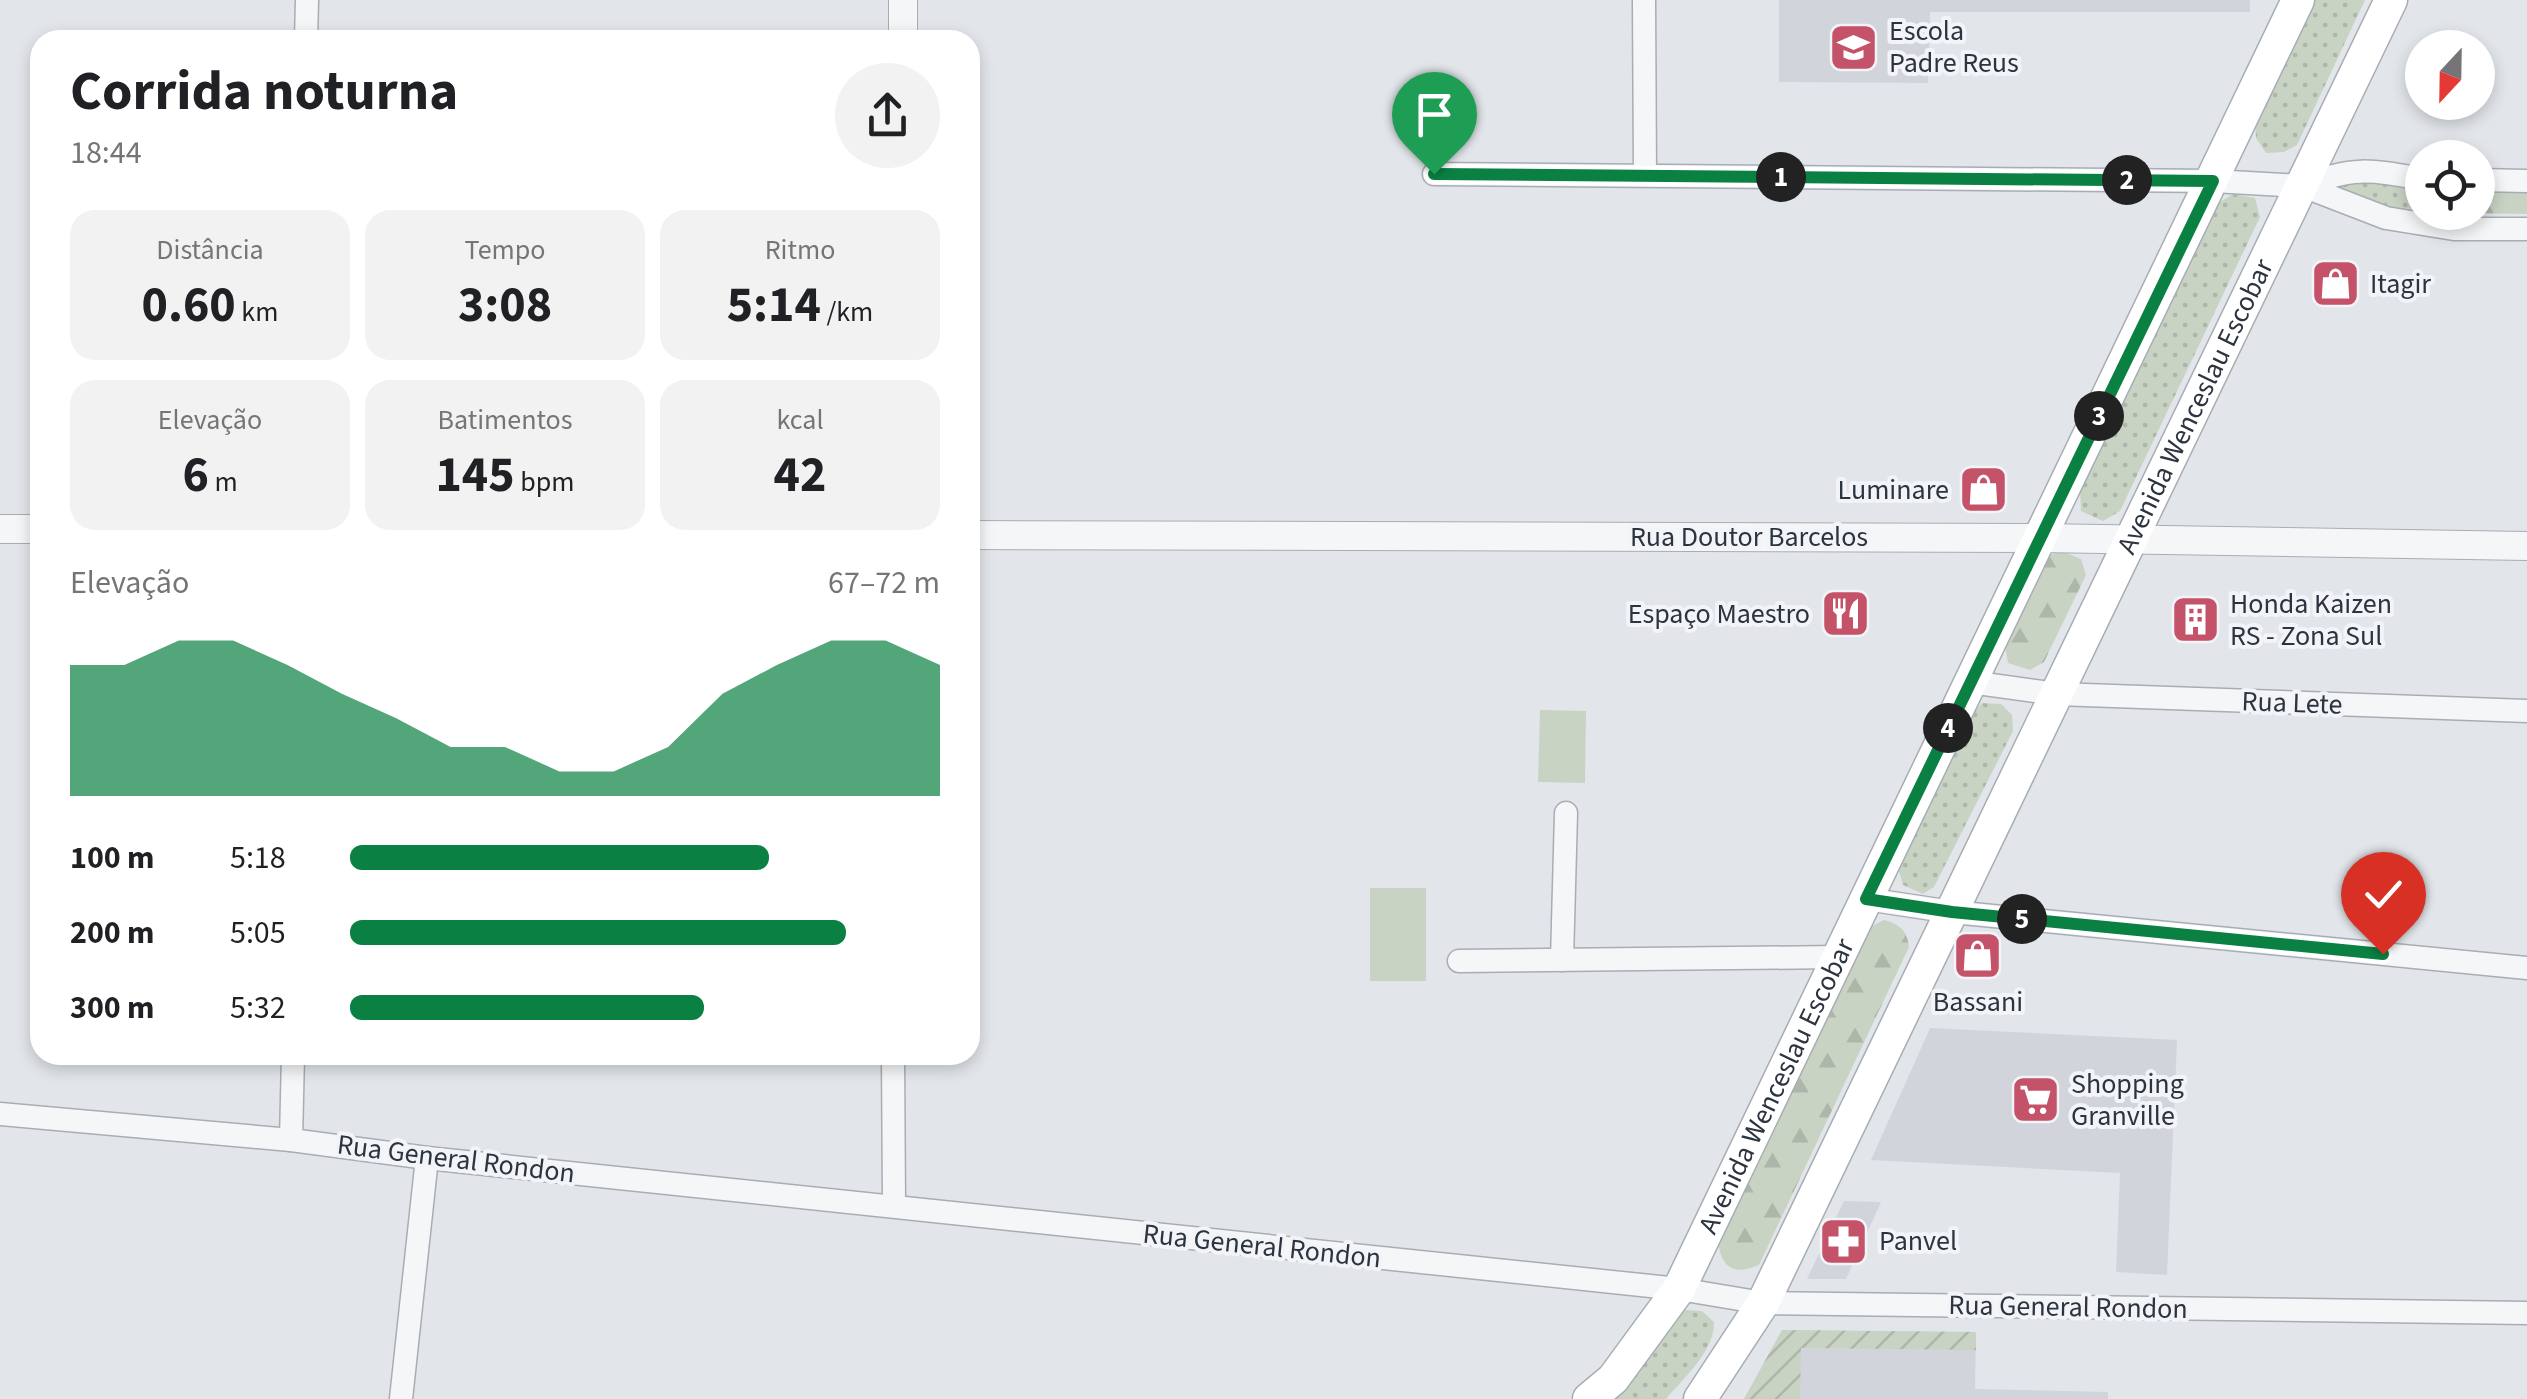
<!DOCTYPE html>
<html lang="pt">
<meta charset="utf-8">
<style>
:root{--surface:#fff;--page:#f2f2f2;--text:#202124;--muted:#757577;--accent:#0b8043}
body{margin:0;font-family:"Source Sans 3",sans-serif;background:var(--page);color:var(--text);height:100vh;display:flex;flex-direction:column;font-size:38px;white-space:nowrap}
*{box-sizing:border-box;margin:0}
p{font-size:32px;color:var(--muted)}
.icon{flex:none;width:55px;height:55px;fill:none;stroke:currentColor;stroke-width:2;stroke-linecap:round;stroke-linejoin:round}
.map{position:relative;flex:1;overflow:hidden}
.sheet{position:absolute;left:30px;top:30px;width:950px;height:1035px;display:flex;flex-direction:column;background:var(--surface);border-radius:30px;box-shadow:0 5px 15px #0003}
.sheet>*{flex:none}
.needle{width:65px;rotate:202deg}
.controls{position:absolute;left:2405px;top:30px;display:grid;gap:20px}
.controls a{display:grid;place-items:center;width:90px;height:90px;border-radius:50%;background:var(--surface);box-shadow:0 5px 15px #0003;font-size:50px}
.pin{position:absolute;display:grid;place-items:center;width:85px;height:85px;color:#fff;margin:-102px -42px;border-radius:50% 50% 50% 0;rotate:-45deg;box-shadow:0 0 10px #0007}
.pin .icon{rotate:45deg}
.km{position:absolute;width:50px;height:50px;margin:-25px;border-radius:50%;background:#222;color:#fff;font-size:28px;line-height:50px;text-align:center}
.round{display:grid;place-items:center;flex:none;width:105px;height:105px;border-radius:52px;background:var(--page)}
.headline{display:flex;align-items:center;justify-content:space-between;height:170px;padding:0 40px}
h1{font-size:55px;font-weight:700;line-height:75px}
.stats{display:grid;grid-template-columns:repeat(3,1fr);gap:15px;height:170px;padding:10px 40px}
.stats div{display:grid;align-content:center;border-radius:25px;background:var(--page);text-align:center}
.stats b{font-size:50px;font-weight:700}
.stats small{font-size:28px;font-weight:400}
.stats p{font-size:28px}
.chart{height:280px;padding:20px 40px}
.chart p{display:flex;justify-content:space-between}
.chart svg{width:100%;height:180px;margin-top:10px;fill:var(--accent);opacity:.7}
ul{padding:0 40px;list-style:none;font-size:32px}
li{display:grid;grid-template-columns:160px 120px 1fr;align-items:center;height:75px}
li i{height:25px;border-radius:12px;background:var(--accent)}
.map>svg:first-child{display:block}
</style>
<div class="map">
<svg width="2527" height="1399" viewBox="0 0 2527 1399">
<defs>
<pattern id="grass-dots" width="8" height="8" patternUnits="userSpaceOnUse" patternTransform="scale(2.5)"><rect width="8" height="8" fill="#c9d3c4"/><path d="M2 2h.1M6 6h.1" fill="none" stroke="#adb6a9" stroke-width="1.8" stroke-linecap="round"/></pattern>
<pattern id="forest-firs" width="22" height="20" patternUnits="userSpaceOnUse" patternTransform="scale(2.5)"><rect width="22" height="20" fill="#c9d3c4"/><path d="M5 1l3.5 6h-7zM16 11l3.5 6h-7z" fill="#adb6a9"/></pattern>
<pattern id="garden-furrows" width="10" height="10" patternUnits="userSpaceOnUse" patternTransform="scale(2.5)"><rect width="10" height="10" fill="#c9d3c4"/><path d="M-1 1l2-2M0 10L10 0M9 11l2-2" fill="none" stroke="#adb6a9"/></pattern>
</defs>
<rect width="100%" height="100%" fill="#e2e6ea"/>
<g fill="#d1d5db">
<path d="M1779,0H2250V12H1930L1928,83L1779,82Z"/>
<path d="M1930,1028L2177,1040L2167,1275L2116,1272L2120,1173L1871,1160Z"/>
<path d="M1844,1201L1881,1202L1846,1279H1807Z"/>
<path d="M1782,1330L1976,1332L1975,1389L2108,1392V1399H1744Z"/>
</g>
<g fill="url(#grass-dots)">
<path d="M2312,0H2365L2297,145L2284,152L2266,153L2256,138L2255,122Z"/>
<path d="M2345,176L2422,186V210L2393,207L2339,190L2336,183Z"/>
<path d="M2233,194L2255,198L2260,217L2120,511L2103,521L2081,511L2080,491L2215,205Z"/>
<path d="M1982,703L2001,704L2012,715L2013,731L1934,887L1923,894L1903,885L1899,871L1969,718Z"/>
<path d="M1685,1310L1702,1311L1714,1322C1715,1350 1684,1378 1666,1399H1608Z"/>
</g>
<g fill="url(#forest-firs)">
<path d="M2478,190L2527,191V214L2470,213L2478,212Z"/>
<path d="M2061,551L2081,559L2086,575L2044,662L2030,670L2008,663L2005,646L2045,557Z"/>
<path d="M1884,920C1899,924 1907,930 1909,947L1759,1265C1734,1276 1721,1268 1718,1241L1870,927Z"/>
</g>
<path fill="url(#garden-furrows)" d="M1782,1330L1976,1332V1350L1801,1348L1800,1399H1744Z"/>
<g fill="#c9d3c4">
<path d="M1540,710L1586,711L1585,783L1538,782Z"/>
<rect x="1370" y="888" width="56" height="93"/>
</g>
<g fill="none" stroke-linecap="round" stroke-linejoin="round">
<defs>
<g id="minor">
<path d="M1644,0L1645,175"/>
<path d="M306,40L307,0"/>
<path d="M1434,174L2213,181L2303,186L2386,218L2454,229H2527"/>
<path d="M2478,180L2527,181"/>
<path d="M2303,186C2353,166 2371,170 2422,179"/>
<path d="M1970,682L2057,694L2527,711"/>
<path d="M1866,899L1952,912L2527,968"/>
<path d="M1562,960L1566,813"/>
<path d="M1459,961L1838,957"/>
<path d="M893,1055L894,1205"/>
<path d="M0,1114L291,1140L427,1158L1679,1289L1763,1303L2527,1313"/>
<path d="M291,1140L293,1055"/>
<path d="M401,1399L427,1158"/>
</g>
<g id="tertiary">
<path d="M903,40V0"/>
<path d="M0,529H40"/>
<path d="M970,535L2040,538L2527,546"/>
</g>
<g id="secondary">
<path id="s1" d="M1589,1399L1613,1379L1679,1289L2298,0"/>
<path id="s2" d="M1700,1399L1763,1303L2391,0"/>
</g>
</defs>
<use href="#minor" stroke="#a8adb4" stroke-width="25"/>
<use href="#tertiary" stroke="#a8adb4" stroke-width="30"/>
<use href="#secondary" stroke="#a8adb4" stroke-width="35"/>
<use href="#minor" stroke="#f5f6f8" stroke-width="22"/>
<use href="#tertiary" stroke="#f5f6f8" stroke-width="28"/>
<use href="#secondary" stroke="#fff" stroke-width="32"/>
</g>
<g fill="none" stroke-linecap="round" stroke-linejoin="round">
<defs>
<path id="route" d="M1434,174L2213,181L1866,899L1952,912L2383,954"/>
</defs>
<use href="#route" stroke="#fff" stroke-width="20"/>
<use href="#route" stroke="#0b8043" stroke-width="12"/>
</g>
<defs>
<symbol id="school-square" viewBox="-11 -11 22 22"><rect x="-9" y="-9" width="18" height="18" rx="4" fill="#c45269" stroke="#f2f4f7"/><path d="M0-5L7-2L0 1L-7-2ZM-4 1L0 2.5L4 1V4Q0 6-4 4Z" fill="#fff"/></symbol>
<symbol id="shop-square" viewBox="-11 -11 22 22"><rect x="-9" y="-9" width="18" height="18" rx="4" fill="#c45269" stroke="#f2f4f7"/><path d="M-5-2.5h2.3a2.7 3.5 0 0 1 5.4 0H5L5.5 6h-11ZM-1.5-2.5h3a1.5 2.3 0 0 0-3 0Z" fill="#fff"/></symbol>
<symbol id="restaurant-square" viewBox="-11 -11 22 22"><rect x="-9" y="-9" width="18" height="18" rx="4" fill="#c45269" stroke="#f2f4f7"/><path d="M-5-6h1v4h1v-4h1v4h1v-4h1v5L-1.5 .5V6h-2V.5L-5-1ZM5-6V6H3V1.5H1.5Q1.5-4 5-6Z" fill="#fff"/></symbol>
<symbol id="building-square" viewBox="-11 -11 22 22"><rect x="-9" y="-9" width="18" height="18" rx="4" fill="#c45269" stroke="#f2f4f7"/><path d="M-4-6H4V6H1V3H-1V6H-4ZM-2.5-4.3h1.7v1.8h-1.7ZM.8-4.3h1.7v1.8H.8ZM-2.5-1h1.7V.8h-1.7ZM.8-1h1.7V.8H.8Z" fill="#fff"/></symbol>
<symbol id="supermarket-square" viewBox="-11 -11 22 22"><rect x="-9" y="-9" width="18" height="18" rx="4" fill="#c45269" stroke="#f2f4f7"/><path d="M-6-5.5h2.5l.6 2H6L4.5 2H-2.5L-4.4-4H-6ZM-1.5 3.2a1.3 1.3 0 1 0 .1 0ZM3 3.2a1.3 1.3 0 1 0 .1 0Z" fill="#fff"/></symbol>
<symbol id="pharmacy-square" viewBox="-11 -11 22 22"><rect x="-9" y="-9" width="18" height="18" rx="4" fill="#c45269" stroke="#f2f4f7"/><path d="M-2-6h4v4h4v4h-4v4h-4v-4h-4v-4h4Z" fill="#fff"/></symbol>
</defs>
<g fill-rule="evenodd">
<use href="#school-square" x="1826" y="20" width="55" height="55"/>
<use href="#shop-square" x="2308" y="256" width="55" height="55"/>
<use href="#shop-square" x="1956" y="462" width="55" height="55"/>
<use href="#restaurant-square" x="1818" y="586" width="55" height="55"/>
<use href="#building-square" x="2168" y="592" width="55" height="55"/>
<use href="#shop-square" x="1950" y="928" width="55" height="55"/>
<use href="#supermarket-square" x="2008" y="1072" width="55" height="55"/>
<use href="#pharmacy-square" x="1816" y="1214" width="55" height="55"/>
</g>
<g text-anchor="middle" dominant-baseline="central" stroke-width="8" stroke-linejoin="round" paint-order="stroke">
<g font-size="28" fill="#2c3440" stroke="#f2f4f7" text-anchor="start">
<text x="1889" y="31">Escola<tspan x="1889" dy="32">Padre Reus</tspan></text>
<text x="2370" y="284">Itagir</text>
<text x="1949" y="490" text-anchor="end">Luminare</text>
<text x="2230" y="604">Honda Kaizen<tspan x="2230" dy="32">RS - Zona Sul</tspan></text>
<text x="1810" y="614" text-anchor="end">Espaço Maestro</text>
<text x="1978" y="1002" text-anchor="middle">Bassani</text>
<text x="2071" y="1084">Shopping<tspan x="2071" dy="32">Granville</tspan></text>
<text x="1879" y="1241">Panvel</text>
</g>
<g font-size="28" fill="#2c3440" stroke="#f2f4f7">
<text stroke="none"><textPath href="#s2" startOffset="1110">Avenida Wenceslau Escobar</textPath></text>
<text x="1749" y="537">Rua Doutor Barcelos</text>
<text transform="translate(2292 703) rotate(2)">Rua Lete</text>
<text stroke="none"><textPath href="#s1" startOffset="368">Avenida Wenceslau Escobar</textPath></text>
<text transform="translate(456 1159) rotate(7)">Rua General Rondon</text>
<text transform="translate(1262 1246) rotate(6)">Rua General Rondon</text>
<text transform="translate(2068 1307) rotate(1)">Rua General Rondon</text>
</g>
</g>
</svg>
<div class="controls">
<a><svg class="needle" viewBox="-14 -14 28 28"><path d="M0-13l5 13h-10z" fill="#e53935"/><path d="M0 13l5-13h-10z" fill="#757577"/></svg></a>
<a><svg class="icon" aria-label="locate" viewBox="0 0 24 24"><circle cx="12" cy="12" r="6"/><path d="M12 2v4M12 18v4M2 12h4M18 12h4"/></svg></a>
</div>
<div class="pin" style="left:1434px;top:174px;background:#1e9e55"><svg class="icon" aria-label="arrive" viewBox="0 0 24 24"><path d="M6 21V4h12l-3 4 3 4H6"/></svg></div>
<div class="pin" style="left:2383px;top:954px;background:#d93025"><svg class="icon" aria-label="check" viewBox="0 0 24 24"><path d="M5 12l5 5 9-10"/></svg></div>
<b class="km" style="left:1781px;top:177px">1</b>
<b class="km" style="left:2127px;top:180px">2</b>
<b class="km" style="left:2099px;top:416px">3</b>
<b class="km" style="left:1948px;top:728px">4</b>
<b class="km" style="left:2022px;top:919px">5</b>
<section class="sheet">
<div class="headline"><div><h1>Corrida noturna</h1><p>18:44</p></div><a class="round"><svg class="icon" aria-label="share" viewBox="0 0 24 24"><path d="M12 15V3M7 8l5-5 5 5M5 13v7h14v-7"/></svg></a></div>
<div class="stats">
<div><p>Distância</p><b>0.60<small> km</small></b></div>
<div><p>Tempo</p><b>3:08</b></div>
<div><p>Ritmo</p><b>5:14<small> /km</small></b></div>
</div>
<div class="stats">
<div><p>Elevação</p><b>6<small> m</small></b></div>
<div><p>Batimentos</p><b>145<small> bpm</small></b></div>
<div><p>kcal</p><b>42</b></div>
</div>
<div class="chart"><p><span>Elevação</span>67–72 m</p>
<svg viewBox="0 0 160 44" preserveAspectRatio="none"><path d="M0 44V12L10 12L20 6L30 6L40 12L50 19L60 25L70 32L80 32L90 38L100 38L110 32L120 19L130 12L140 6L150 6L160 12V44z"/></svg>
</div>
<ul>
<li><b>100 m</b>5:18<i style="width:71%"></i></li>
<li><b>200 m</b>5:05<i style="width:84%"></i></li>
<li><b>300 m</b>5:32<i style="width:60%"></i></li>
</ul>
</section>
</div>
